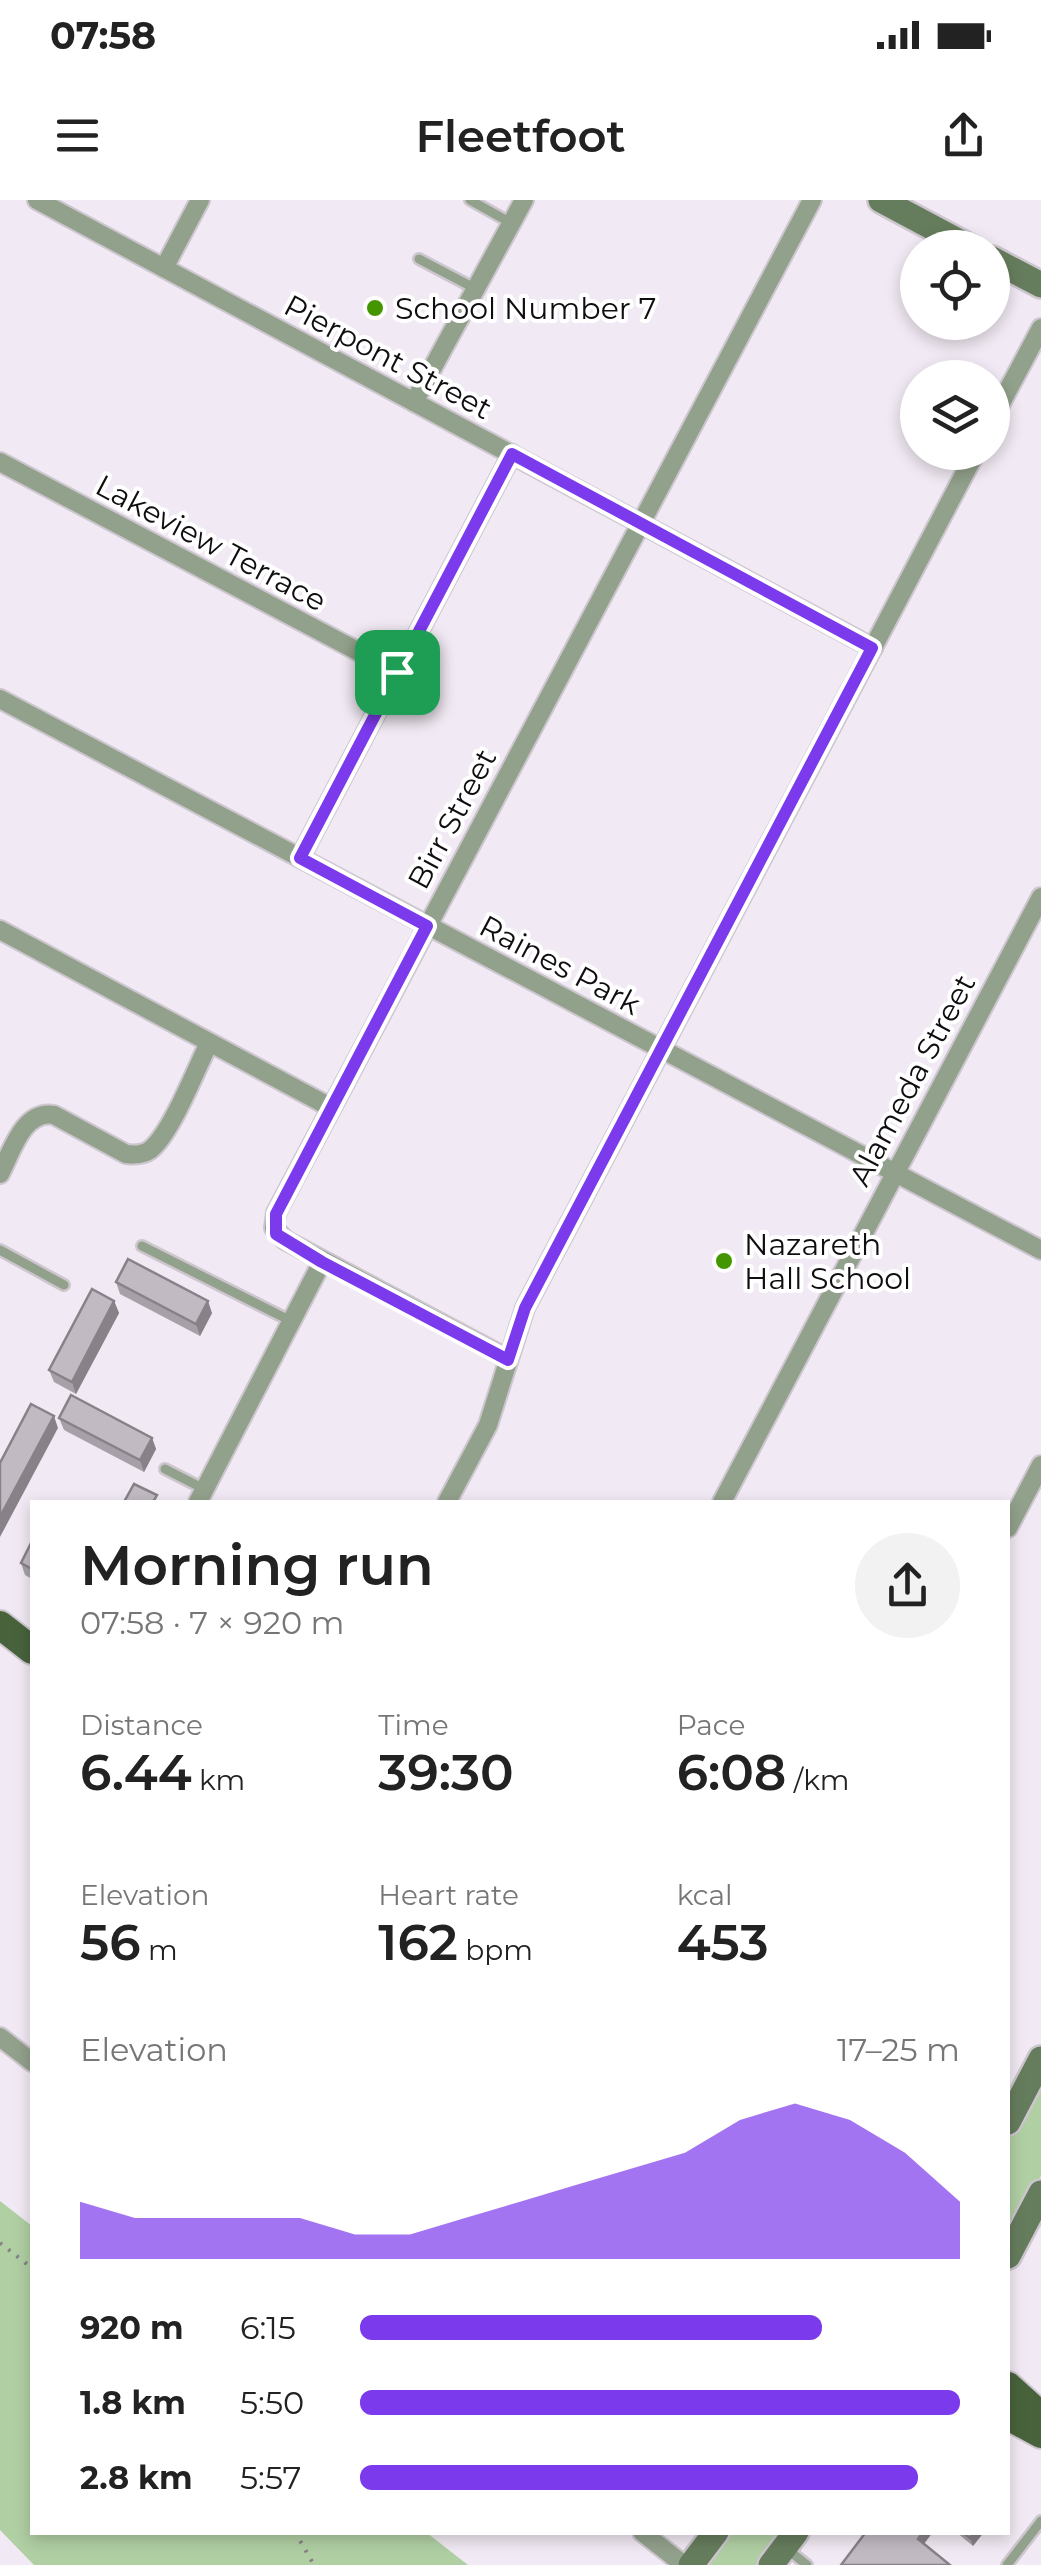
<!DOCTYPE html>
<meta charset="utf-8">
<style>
:root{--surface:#fff;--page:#f2f2f2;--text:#222;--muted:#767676;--accent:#7c3aed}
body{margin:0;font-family:Montserrat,sans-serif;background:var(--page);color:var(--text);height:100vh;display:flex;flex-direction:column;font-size:38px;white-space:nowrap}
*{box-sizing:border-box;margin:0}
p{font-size:32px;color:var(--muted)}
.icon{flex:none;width:55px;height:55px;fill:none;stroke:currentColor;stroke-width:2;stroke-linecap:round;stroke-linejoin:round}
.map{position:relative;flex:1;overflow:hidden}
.details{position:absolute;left:30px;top:1300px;width:980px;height:1035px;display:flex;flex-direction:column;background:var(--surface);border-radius:0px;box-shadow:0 5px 15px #0003}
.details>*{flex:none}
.tools{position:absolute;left:900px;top:30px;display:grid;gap:20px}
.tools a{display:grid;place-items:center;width:110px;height:110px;border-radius:50%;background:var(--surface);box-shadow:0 5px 15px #0003;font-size:50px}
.pin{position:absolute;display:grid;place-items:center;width:85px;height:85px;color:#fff;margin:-42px;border-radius:20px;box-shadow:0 5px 15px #0006}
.round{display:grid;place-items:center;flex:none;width:105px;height:105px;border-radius:52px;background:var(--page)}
.head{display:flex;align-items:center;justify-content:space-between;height:170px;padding:0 50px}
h1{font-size:55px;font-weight:600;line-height:75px}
.stats{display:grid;grid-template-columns:repeat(3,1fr);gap:15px;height:170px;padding:10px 50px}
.stats div{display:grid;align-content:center}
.stats b{font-size:50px;font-weight:600}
.stats small{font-size:28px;font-weight:400}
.stats p{font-size:28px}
.chart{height:280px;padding:20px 50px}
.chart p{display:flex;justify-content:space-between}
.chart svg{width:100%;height:180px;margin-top:10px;fill:var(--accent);opacity:.7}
ul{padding:0 50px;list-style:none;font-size:32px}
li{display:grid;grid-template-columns:160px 120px 1fr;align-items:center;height:75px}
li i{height:25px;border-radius:12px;background:var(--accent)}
.status{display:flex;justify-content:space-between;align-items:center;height:70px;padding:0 50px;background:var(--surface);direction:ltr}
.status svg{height:28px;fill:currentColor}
header{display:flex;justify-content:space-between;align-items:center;height:130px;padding:0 50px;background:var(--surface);font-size:45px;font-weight:600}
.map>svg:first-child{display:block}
</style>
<div class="status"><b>07:58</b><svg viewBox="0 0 49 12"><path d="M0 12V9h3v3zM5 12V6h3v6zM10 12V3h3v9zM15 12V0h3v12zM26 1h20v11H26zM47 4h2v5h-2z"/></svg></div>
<header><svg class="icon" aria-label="menu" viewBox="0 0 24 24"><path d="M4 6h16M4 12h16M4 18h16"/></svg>Fleetfoot<svg class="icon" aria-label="share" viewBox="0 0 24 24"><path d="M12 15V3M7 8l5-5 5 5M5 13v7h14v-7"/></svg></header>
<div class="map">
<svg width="1041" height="2365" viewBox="0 0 1041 2365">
<rect width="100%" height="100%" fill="#f1e9f3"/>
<g fill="#b0cfa3">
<path d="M1041,1877V1976L1008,2039V1941Z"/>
<path d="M0,2001L32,2026V2332L427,2333L468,2365H34L0,2330Z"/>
<path d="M729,2333H789L764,2365H704Z"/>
</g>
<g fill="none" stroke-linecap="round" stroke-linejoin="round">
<defs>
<g id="lane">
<path d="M470,0L511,23"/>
<path d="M419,59L476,89"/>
<path d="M142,1046L291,1121"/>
<path d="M0,1050L64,1085"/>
<path d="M165,1269L204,1289"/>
<path d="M787,2349L807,2365"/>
<path d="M1007,2365L1041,2321"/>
</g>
<g id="street">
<path d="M37,0L873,448"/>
<path d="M164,68L200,0"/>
<path d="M414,202L524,0"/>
<path d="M992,220L1041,128"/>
<path d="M0,262L397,472"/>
<path d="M0,499L1041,1050"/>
<path d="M300,658L512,254"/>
<path d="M0,730L330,907"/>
<path d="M0,974C12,951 23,910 54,915L126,954C134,955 143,955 150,950C171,934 196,869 209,843"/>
<path d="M508,1159L285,1040L274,1028L276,1013L812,0"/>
<path d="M198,1302L322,1062"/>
<path d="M447,1302L488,1225L525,1108L976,252"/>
<path d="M722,1302L1041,697"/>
<path d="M1008,1328L1041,1265"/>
<path d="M0,1837L32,1862"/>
<path d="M642,2332L684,2365"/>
</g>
<g id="secondary">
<path d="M881,0L971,48"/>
<path d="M992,59L1041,85"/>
<path d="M1008,1922L1041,1859"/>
<path d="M1008,2056L1041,1993"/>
<path d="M691,2365L716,2332"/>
<path d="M771,2365L796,2332"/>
</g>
<g id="primary">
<path d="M0,1425L32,1450"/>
<path d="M1008,2186L1041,2216"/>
<path d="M1008,2216L1041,2234"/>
</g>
</defs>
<use href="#lane" stroke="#cdc6cf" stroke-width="14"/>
<use href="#street" stroke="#cdc6cf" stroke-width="22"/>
<use href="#secondary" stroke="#cdc6cf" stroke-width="30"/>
<use href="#primary" stroke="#cdc6cf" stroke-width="32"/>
<g stroke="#868187" stroke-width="4" stroke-dasharray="2.5 8" stroke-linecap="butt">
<path d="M0,2043L32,2068"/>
<path d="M295,2332L314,2365"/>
</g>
<use href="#lane" stroke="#92a18b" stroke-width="9"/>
<use href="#street" stroke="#92a18b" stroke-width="18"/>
<use href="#secondary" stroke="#667d5d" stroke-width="25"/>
<use href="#primary" stroke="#48633c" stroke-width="28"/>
</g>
<g fill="#a7a0a8">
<path d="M116,1082L212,1113L200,1136L120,1094Z"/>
<path d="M114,1101L119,1113L76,1194L54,1182L49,1170Z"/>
<path d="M59,1218L152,1238L156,1249L144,1272L64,1230Z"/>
<path d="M32,1341V1379L25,1375L21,1363Z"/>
<path d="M956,2332H984L973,2346Z"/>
</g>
<g fill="#888288">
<path d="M114,1101L119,1113L76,1194L72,1182Z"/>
<path d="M208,1101L212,1113L200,1136L196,1124Z"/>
<path d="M54,1216L58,1228L0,1337V1317Z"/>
<path d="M152,1238L156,1249L144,1272L140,1260Z"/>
<path d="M923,2332H933L921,2348L918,2339Z"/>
<path d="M974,2332H984L973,2346L970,2338Z"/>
</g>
<g fill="#c2bac3" stroke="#888288" stroke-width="2.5">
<path d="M128,1059L208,1101L196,1124L116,1082Z"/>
<path d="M92,1089L114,1101L72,1182L49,1170Z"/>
<path d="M71,1195L152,1238L140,1260L59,1218Z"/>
<path d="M31,1204L54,1216L0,1317V1263Z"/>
<path d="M134,1284L157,1295L153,1302H124Z"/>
<path d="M32,1341V1369L21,1363Z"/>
<path d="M866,2332H923L918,2339L950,2365H841Z"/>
<path d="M963,2332H974L970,2338Z"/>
</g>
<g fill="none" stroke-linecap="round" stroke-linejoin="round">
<defs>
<path id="route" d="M512,254L872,448L525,1108L508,1160L322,1062L276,1034V1014L427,726L300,658Z"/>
</defs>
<use href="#route" stroke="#fff" stroke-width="20"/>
<use href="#route" stroke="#7c3aed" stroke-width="12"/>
</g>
<g fill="#449600" stroke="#fff" stroke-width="4">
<circle cx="375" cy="108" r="10"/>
<circle cx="724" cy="1061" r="10"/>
</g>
<g text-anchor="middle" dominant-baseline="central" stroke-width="8" stroke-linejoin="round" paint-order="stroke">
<g font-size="30" fill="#0f0d10" stroke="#fff" text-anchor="start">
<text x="395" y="108">School Number 7</text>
<text x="744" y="1044">Nazareth<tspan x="744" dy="34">Hall School</tspan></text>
</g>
<g font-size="30" fill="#0f0d10" stroke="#fff">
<text transform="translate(388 157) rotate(28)">Pierpont Street</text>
<text transform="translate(211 343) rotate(28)">Lakeview Terrace</text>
<text transform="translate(452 619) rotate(-62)">Birr Street</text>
<text transform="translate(560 765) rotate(28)">Raines Park</text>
<text transform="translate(912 880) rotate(-62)">Alameda Street</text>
</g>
</g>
</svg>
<div class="tools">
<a><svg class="icon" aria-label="locate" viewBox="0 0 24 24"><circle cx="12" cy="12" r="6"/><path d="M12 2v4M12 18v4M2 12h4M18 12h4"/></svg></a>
<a><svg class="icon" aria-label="layers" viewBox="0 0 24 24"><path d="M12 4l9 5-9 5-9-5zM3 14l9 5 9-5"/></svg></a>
</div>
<div class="pin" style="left:397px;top:472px;background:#1e9e55"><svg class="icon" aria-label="arrive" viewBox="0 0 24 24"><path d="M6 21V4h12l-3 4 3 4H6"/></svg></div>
<section class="details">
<div class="head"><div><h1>Morning run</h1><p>07:58 · 7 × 920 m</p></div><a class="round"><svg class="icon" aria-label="share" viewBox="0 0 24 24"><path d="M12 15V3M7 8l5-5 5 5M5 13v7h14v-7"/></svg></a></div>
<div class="stats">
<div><p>Distance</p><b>6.44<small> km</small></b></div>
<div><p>Time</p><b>39:30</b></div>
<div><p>Pace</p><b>6:08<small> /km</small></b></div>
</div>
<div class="stats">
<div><p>Elevation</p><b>56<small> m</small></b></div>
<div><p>Heart rate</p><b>162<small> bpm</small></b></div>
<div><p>kcal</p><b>453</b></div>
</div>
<div class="chart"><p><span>Elevation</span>17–25 m</p>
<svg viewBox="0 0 160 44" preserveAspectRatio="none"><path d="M0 44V30L10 34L20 34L30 34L40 34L50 38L60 38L70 34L80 30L90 26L100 22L110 18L120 10L130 6L140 10L150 18L160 30V44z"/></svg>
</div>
<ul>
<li><b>920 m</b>6:15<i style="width:77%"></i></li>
<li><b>1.8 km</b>5:50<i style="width:100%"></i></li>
<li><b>2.8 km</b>5:57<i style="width:93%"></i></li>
</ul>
</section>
</div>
